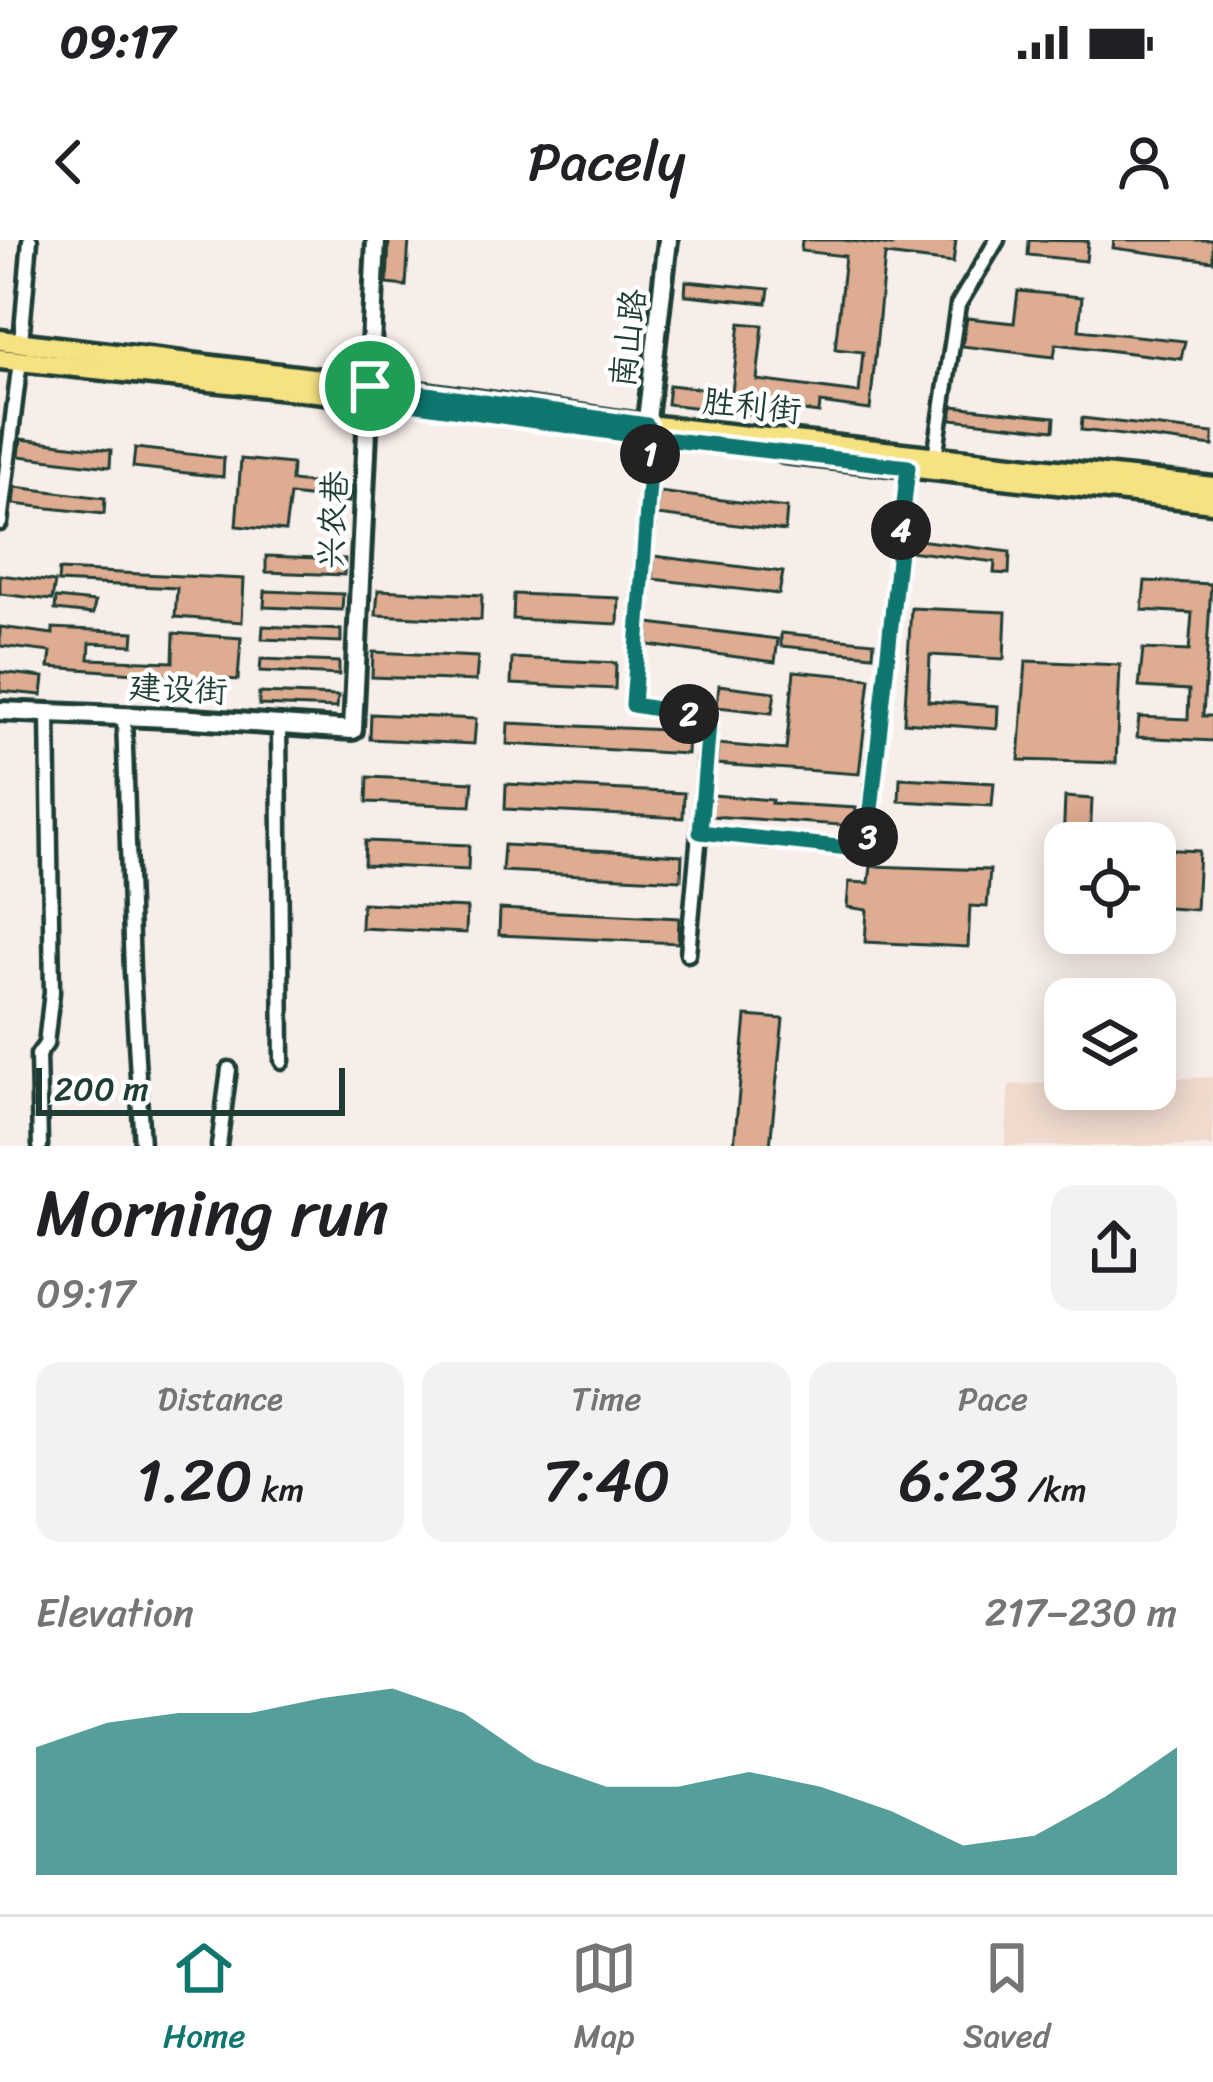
<!DOCTYPE html>
<meta charset="utf-8">
<style>
:root{--surface:#fff;--page:#f2f2f2;--text:#202124;--muted:#757577;--line:#e0e0e0;--accent:#0f766e}
body{margin:0;font-family:Sriracha,"LXGW WenKai TC",sans-serif;background:var(--page);color:var(--text);height:100vh;display:flex;flex-direction:column;font-size:45px;white-space:nowrap}
*{box-sizing:border-box;margin:0}
p{font-size:39px;color:var(--muted)}
.icon{flex:none;width:66px;height:66px;fill:none;stroke:currentColor;stroke-width:2;stroke-linecap:round;stroke-linejoin:round}
.map{position:relative;height:906px;overflow:hidden}
.sheet{display:flex;flex-direction:column;background:var(--surface);flex:1}
.sheet>*{flex:none}
.controls{position:absolute;left:1044px;top:582px;display:grid;gap:24px}
.controls a{display:grid;place-items:center;width:132px;height:132px;border-radius:24px;background:var(--surface);box-shadow:0 6px 30px #0003;font-size:60px}
.scale{position:absolute;left:36px;bottom:30px;width:309px;box-sizing:border-box;padding-left:12px;border:6px solid #1f3d34;border-top:0;font-size:33px;line-height:42px;white-space:nowrap;color:#1f3d34;-webkit-text-stroke:9px #fff;paint-order:stroke}
.pin{position:absolute;display:grid;place-items:center;width:102px;height:102px;color:#fff;margin:-51px;border:6px solid #fff;border-radius:50%;box-shadow:0 3px 12px #0007}
.km{position:absolute;width:60px;height:60px;margin:-30px;border-radius:50%;background:#222;color:#fff;font-size:33px;line-height:60px;text-align:center}
.round{display:grid;place-items:center;flex:none;width:126px;height:126px;border-radius:24px;background:var(--page)}
.headline{display:flex;align-items:center;justify-content:space-between;height:204px;padding:0 36px}
h1{font-size:66px;font-weight:600;line-height:90px}
.figures{display:grid;grid-template-columns:repeat(3,1fr);gap:18px;height:204px;padding:12px 36px}
.figures div{display:grid;align-content:center;border-radius:24px;background:var(--page);text-align:center}
.figures b{font-size:60px;font-weight:600}
.figures small{font-size:33px;font-weight:400}
.figures p{font-size:33px}
.chart{height:336px;padding:24px 36px}
.chart p{display:flex;justify-content:space-between}
.chart svg{width:100%;height:216px;margin-top:12px;fill:var(--accent);opacity:.7}
.status{display:flex;justify-content:space-between;align-items:center;height:84px;padding:0 60px;background:var(--surface);direction:ltr}
.status svg{height:33px;fill:currentColor}
header{display:flex;justify-content:space-between;align-items:center;height:156px;padding:0 36px;background:var(--surface);font-size:54px;font-weight:600}
.tab-bar{display:flex;justify-content:space-around;align-items:center;height:168px;border-top:3px solid var(--line);background:var(--surface);font-size:33px;color:var(--muted)}
.tab-bar a{display:grid;justify-items:center;gap:6px}
.tab-bar .active{color:var(--accent)}
.map>svg:first-child{display:block}
</style>
<div class="status"><b>09:17</b><svg viewBox="0 0 49 12"><path d="M0 12V9h3v3zM5 12V6h3v6zM10 12V3h3v9zM15 12V0h3v12zM26 1h20v11H26zM47 4h2v5h-2z"/></svg></div>
<header><svg class="icon" aria-label="back" viewBox="0 0 24 24"><path d="M15 5l-7 7 7 7"/></svg>Pacely<svg class="icon" aria-label="person" viewBox="0 0 24 24"><circle cx="12" cy="8" r="4"/><path d="M4 21q1-7 8-7t8 7"/></svg></header>
<div class="map">
<svg width="1213" height="906" viewBox="0 0 1213 906">
<rect width="100%" height="100%" fill="#f8eee9"/>
<filter id="ink" filterUnits="userSpaceOnUse"><feTurbulence type="fractalNoise" baseFrequency=".00833" numOctaves="2"/><feDisplacementMap in="SourceGraphic" scale="24" xChannelSelector="R" yChannelSelector="G"/><feConvolveMatrix kernelMatrix="1 2 1 2 8 2 1 2 1" color-interpolation-filters="sRGB"/></filter>
<g filter="url(#ink)">
<path fill="#f0dace" d="M1213,837V906H1005L1009,845L1065,842V849H1155V839Z"/>
<g fill="#deac90" stroke="#1f3d34" stroke-width="3">
<path d="M389,0H409L406,46L387,44Z"/>
<path d="M802,0H843L892,6L893,0H956L953,23L885,15L870,170L820,163L819,173L751,164L750,174L667,164L669,145L732,152L740,83L763,85L757,140L859,153L863,112L835,109L845,16L801,11Z"/>
<path d="M1029,0L1088,1L1086,21L1028,15Z"/>
<path d="M1114,0H1213V21L1113,8Z"/>
<path d="M686,41L769,49L767,63L685,55Z"/>
<path d="M1018,51L1082,57L1079,90L1185,101L1181,119L1056,104L1054,117L962,106L967,78L1014,83Z"/>
<path d="M953,166L1055,177L1054,190L951,179Z"/>
<path d="M1082,178L1213,193V206L1081,190Z"/>
<path d="M21,199L111,210L110,227L19,216Z"/>
<path d="M135,208L224,218L223,237L133,227Z"/>
<path d="M241,219L292,224L291,241L350,247L349,262L290,255L285,291L236,286Z"/>
<path d="M15,247L105,258L104,274L13,264Z"/>
<path d="M659,252L787,268L785,291L657,275Z"/>
<path d="M911,299L1010,312L1009,334L994,333L995,322L909,311Z"/>
<path d="M266,316L345,319L344,335L266,332Z"/>
<path d="M654,316L783,332L779,354L653,339Z"/>
<path d="M59,330L244,339L242,382L175,377L177,348L58,342Z"/>
<path d="M0,335L55,342L52,360L0,354Z"/>
<path d="M1145,341L1211,344L1203,476H1213V501L1137,497L1139,477L1188,479L1189,450L1139,447L1143,409L1189,411L1192,373L1142,370Z"/>
<path d="M378,350L482,355L481,380L376,375Z"/>
<path d="M265,351L343,354L342,370L264,367Z"/>
<path d="M514,354L619,358L618,384L513,379Z"/>
<path d="M56,358L95,362L93,374L55,370Z"/>
<path d="M911,368L1006,372L1004,419L930,415L928,461L998,466L997,489L904,482Z"/>
<path d="M649,383L778,399L775,422L648,405Z"/>
<path d="M263,386L341,390V402L262,399Z"/>
<path d="M0,387L53,394V388L134,392L133,405L90,403L89,419L173,422L174,393L241,398L238,440L49,427L51,412L0,406Z"/>
<path d="M781,393L874,402L873,415L781,406Z"/>
<path d="M373,412L478,417L476,441L372,437Z"/>
<path d="M512,418L616,423L615,449L511,444Z"/>
<path d="M261,419L339,422V435L260,431Z"/>
<path d="M1026,421L1120,425L1116,523L1019,520Z"/>
<path d="M794,431L870,438L859,534L716,524L718,504L786,510Z"/>
<path d="M0,432L44,437L42,455L0,451Z"/>
<path d="M719,445L775,452L772,473L717,467Z"/>
<path d="M259,453L338,456L337,468L259,465Z"/>
<path d="M371,474L476,479L474,504L370,499Z"/>
<path d="M508,483L688,491L687,514L507,504Z"/>
<path d="M368,537L473,542L471,566L367,562Z"/>
<path d="M900,538L994,543L992,566L899,561Z"/>
<path d="M506,544L684,553L683,578L505,569Z"/>
<path d="M713,555L772,560L771,563L856,568L855,586L711,576Z"/>
<path d="M1065,557L1092,559L1090,603H1063Z"/>
<path d="M365,601L469,605L468,630L364,625Z"/>
<path d="M504,605L682,615L681,640L502,631Z"/>
<path d="M1155,609L1199,611L1196,670L1155,667Z"/>
<path d="M871,626L990,630L987,667L970,666L968,707L865,702L867,670L847,667L849,642L869,643Z"/>
<path d="M362,663L467,668L466,693L361,688Z"/>
<path d="M500,669L679,678L678,703L499,695Z"/>
<path d="M746,776L783,779L770,906H734Z"/>
</g>
<g fill="none" stroke-linecap="round" stroke-linejoin="round">
<defs>
<g id="street">
<path d="M21,102L30,0"/>
<path d="M645,197L651,216L633,465L700,476L709,484L688,714"/>
<path d="M935,217L958,65L997,0"/>
<path d="M0,283L20,121"/>
<path d="M124,476L132,732L142,906"/>
<path d="M279,485L282,821"/>
<path d="M700,592L857,609L867,601L908,227"/>
<path d="M40,906L38,815L46,804L52,752L48,473"/>
<path d="M219,906L229,829"/>
</g>
<g id="secondary">
<path d="M645,197L668,0"/>
<path d="M0,471L193,479L353,490L376,0"/>
</g>
<g id="primary">
<path d="M0,100L370,145L647,185L1213,247"/>
<path d="M0,119L353,156"/>
<path d="M785,213L1213,262"/>
</g>
</defs>
<use href="#street" stroke="#1f3d34" stroke-width="21"/>
<use href="#secondary" stroke="#1f3d34" stroke-width="26"/>
<use href="#primary" stroke="#1f3d34" stroke-width="27"/>
<use href="#street" stroke="#fff" stroke-width="12"/>
<use href="#secondary" stroke="#fff" stroke-width="16"/>
<use href="#primary" stroke="#f7e281" stroke-width="18"/>
</g>
</g>
<g fill="none" stroke-linecap="round" stroke-linejoin="round" filter="url(#ink)">
<defs>
<path id="route" d="M370,146L369,157L646,197L651,216L633,465L700,476L709,484L700,592L857,609L865,605L868,598L908,227L646,197L647,185L370,146"/>
</defs>
<use href="#route" stroke="#fff" stroke-width="24"/>
<use href="#route" stroke="#0f766e" stroke-width="15"/>
</g>
<g text-anchor="middle" dominant-baseline="central" stroke-width="9" stroke-linejoin="round" paint-order="stroke">
<g font-size="33" fill="#1f3d34" stroke="#fff">
<text transform="translate(628 98) rotate(-83)">南山路</text>
<text transform="translate(752 166) rotate(6)">胜利街</text>
<text transform="translate(333 280) rotate(-87)">兴农巷</text>
<text transform="translate(178 449) rotate(3)">建设街</text>
</g>
</g>
</svg>
<div class="controls">
<a><svg class="icon" aria-label="locate" viewBox="0 0 24 24"><circle cx="12" cy="12" r="6"/><path d="M12 2v4M12 18v4M2 12h4M18 12h4"/></svg></a>
<a><svg class="icon" aria-label="layers" viewBox="0 0 24 24"><path d="M12 4l9 5-9 5-9-5zM3 14l9 5 9-5"/></svg></a>
</div>
<div class="scale">200 m</div>
<div class="pin" style="left:370px;top:146px;background:#1e9e55"><svg class="icon" aria-label="arrive" viewBox="0 0 24 24"><path d="M6 21V4h12l-3 4 3 4H6"/></svg></div>
<b class="km" style="left:650px;top:214px">1</b>
<b class="km" style="left:689px;top:474px">2</b>
<b class="km" style="left:868px;top:597px">3</b>
<b class="km" style="left:901px;top:290px">4</b>
</div>
<section class="sheet">
<div class="headline"><div><h1>Morning run</h1><p>09:17</p></div><a class="round"><svg class="icon" aria-label="share" viewBox="0 0 24 24"><path d="M12 15V3M7 8l5-5 5 5M5 13v7h14v-7"/></svg></a></div>
<div class="figures">
<div><p>Distance</p><b>1.20<small> km</small></b></div>
<div><p>Time</p><b>7:40</b></div>
<div><p>Pace</p><b>6:23<small> /km</small></b></div>
</div>
<div class="chart"><p><span>Elevation</span>217–230 m</p>
<svg viewBox="0 0 160 44" preserveAspectRatio="none"><path d="M0 44V18L10 13L20 11L30 11L40 8L50 6L60 11L70 21L80 26L90 26L100 23L110 26L120 31L130 38L140 36L150 28L160 18V44z"/></svg>
</div>
</section>
<nav class="tab-bar">
<a class="active"><svg class="icon" aria-label="home" viewBox="0 0 24 24"><path d="M3 11l9-7 9 7M6 9v11h12V9"/></svg>Home</a>
<a><svg class="icon" aria-label="map" viewBox="0 0 24 24"><path d="M3 6l6-2 6 2 6-2v14l-6 2-6-2-6 2zM9 4v14M15 6v14"/></svg>Map</a>
<a><svg class="icon" aria-label="saved" viewBox="0 0 24 24"><path d="M7 4h10v16l-5-4-5 4z"/></svg>Saved</a>
</nav>
